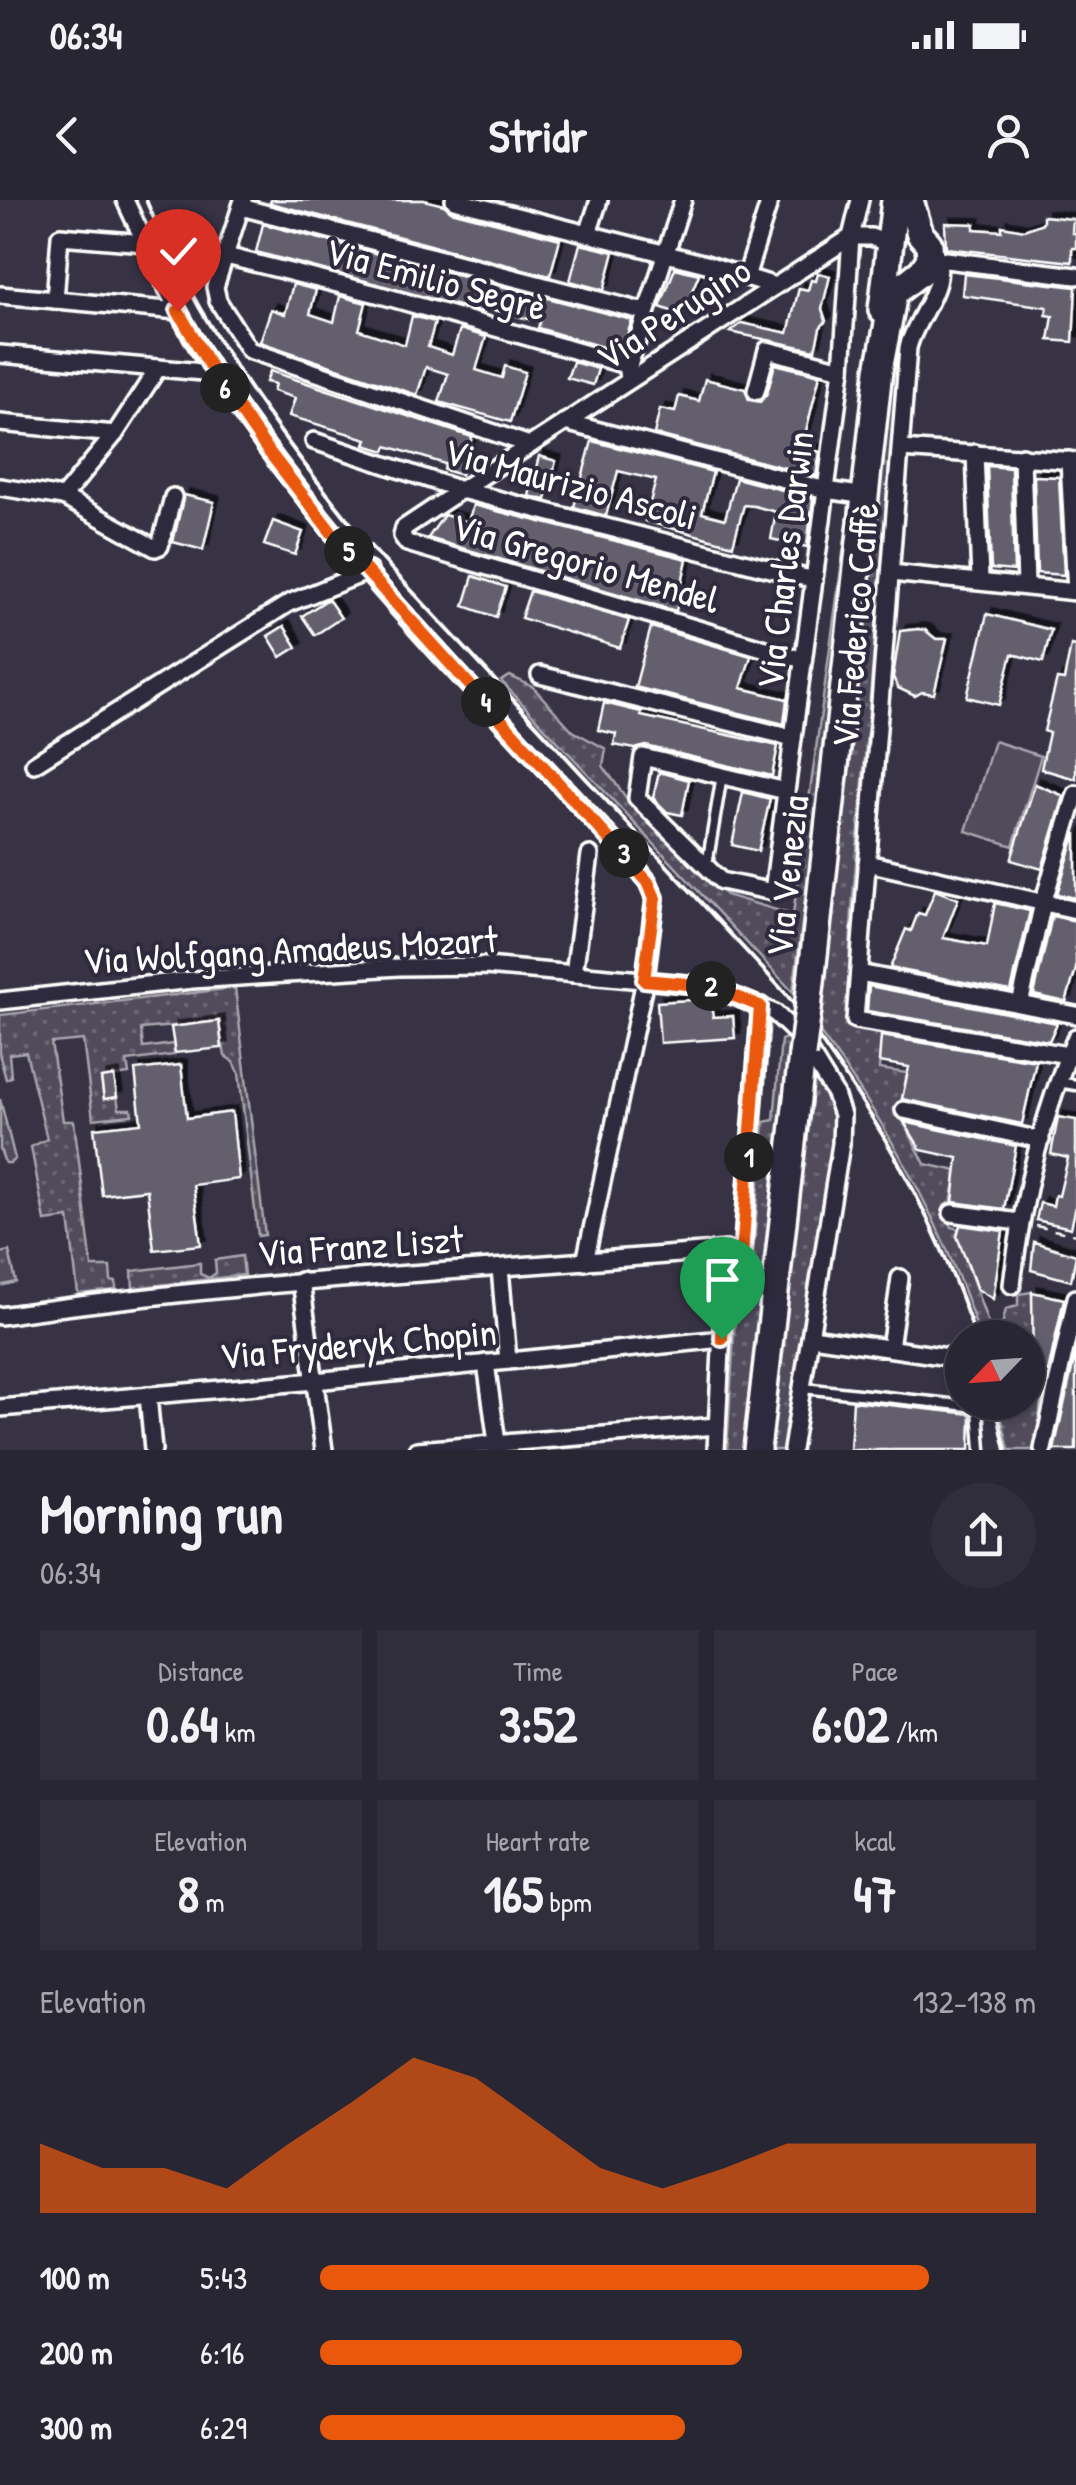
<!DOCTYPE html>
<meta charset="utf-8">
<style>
:root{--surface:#292634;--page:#312e3c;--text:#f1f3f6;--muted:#a5a5ac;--line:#45434f;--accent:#ea580c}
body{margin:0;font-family:"Patrick Hand",sans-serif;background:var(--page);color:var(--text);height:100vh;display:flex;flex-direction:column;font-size:38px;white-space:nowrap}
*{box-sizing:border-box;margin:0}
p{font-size:32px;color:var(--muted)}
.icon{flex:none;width:55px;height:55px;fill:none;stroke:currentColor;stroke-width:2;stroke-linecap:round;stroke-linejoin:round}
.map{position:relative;height:1250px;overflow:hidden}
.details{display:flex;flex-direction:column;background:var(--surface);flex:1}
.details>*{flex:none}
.needle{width:65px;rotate:245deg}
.controls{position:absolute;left:945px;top:1120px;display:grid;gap:20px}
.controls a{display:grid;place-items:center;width:100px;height:100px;border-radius:50%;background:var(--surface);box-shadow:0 5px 15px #0003,0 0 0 2px var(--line);font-size:50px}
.pin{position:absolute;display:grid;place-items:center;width:85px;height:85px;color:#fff;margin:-102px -42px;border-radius:50% 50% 50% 0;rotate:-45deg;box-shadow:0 0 10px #0007}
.pin .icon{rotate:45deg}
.km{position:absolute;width:50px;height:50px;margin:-25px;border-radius:50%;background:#222;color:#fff;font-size:28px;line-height:50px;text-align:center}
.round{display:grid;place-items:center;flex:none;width:105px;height:105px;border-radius:52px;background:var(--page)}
.headline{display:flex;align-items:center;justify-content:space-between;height:170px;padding:0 40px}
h1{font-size:55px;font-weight:700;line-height:75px}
.metrics{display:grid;grid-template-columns:repeat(3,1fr);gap:15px;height:170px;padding:10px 40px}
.metrics div{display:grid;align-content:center;border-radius:0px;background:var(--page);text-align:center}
.metrics b{font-size:50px;font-weight:700}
.metrics small{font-size:28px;font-weight:400}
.metrics p{font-size:28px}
.chart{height:280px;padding:20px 40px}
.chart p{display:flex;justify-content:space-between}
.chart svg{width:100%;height:180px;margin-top:10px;fill:var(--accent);opacity:.7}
ul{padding:0 40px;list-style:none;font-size:32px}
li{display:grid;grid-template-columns:160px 120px 1fr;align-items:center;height:75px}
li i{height:25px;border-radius:12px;background:var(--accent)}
.status{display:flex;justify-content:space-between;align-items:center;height:70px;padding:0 50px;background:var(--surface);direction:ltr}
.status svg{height:28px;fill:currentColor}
header{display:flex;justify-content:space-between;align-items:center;height:130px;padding:0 40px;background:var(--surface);font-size:45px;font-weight:700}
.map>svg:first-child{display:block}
</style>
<div class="status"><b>06:34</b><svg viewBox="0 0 49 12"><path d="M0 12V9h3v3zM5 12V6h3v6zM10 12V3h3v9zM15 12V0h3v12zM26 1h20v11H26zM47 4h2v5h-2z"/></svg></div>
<header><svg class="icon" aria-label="back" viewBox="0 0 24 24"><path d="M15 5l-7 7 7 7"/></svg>Stridr<svg class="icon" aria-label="person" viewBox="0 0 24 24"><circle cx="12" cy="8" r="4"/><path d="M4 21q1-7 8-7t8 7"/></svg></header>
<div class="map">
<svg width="1076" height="1250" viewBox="0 0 1076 1250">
<defs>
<pattern id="grass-dots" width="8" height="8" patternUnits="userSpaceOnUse" patternTransform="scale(2.5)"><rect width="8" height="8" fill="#514c5c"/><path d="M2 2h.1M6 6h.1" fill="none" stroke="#6b6774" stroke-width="1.8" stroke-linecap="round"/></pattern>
<filter id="shadow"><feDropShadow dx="5.5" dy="-5.5" stdDeviation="0" flood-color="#0009"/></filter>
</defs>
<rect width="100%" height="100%" fill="#373345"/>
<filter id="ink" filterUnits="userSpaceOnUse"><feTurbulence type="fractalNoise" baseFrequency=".01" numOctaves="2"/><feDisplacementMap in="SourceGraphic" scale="20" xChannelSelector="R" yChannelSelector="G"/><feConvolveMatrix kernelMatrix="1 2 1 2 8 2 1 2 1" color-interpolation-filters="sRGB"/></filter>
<g filter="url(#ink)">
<g fill="url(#grass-dots)" stroke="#a8a6ae" stroke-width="2.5">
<path d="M895,100L903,110L852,710L846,824L882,829L879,869L907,873L899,913L925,964L957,971L948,1020L952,1027L959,1029L957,1036L993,1137H980C944,1026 888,924 818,830Z"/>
<path d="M850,303L855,307V321L793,792L501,481L510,476L533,487L573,531L606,549L603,566L635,610L726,695L793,715Z"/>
<path d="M235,788L265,1035L258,1036L239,873L234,862L225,856L219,822L141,829L143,848L173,844L174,855L127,861L129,874L101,878L104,899L117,897L119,909H131L132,915L93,919L83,840L51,843L63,921H74L92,1067H110L111,1081L116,1082V1090L78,1094L69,1018L45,1021L31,947L47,939L26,852L9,854L11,877L6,879L0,857V815Z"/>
<path d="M790,836L747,1250H727L738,1066H752L764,922L774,920L781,840Z"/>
<path d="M812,866C827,887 836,907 836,933L783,1250H768Z"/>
<path d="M0,899L15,959L10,963H5L0,949Z"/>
<path d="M9,1051L16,1082L0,1086V1053Z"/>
<path d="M242,1056L244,1075L133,1088L132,1071L200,1063V1074L209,1078L216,1073L215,1060Z"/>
<path d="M1032,1092L1033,1167L1044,1170L1036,1250H1009L998,1203L1028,1202V1138L999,1137L1006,1109L1018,1106V1094Z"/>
</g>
<path fill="#514c5c" stroke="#a8a6ae" stroke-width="2.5" d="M994,541L1041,556L1013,646L966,631Z"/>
<g fill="#635f6d" stroke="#fff" stroke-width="2.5" filter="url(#shadow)">
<path d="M271,0H424L444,5L451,11L560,39L550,76L270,3Z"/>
<path d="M1043,16L1073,19L1072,33H1076V48H1072V62L946,48L945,23L975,24L974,29L1002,31V26L1024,30L1043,23Z"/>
<path d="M263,24L632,120L622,151L606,148L538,128L540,122L482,107L481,112L256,52Z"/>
<path d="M580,44L614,52L604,90L570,81Z"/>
<path d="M675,68L699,74L682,115L660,107Z"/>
<path d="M818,73L830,76L822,109L826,121L820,128L815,150L730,132L742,123L788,133L799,88L808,90L811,80L816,81Z"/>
<path d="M964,74L1076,87L1073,142L1049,140L1053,116L1046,115L1047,107L962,95Z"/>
<path d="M293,84L316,90L310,114L334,122L340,96L366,103L359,130L405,145L412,116L435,122L428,147L452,155L460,129L486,137L476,170L502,178L505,166L525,172L510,222L439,202L448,174L426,167L417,195L260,142L271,109L285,114Z"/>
<path d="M573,162L598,169L593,185L567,178Z"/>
<path d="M775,164L820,175L802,247L820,252L816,276L654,234L660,209L675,212L679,196L699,201L705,179L745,189L749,200L760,202L767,194Z"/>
<path d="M270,171L472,237L461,275L444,270L445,264L426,258L387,246L385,251L365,245L367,239L289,216L295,198L273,191L275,184L266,182Z"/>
<path d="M592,241L713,272L702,313L725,319L736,278L813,298L807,347L771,339L776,312L754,306L744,305L733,345L645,321L656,280L618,271L606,316L574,307Z"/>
<path d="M539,256L556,261L546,300L529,296Z"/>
<path d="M987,266L1011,268L1014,371L991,369Z"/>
<path d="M1034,276L1059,277L1064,375L1037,373Z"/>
<path d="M184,295L214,302L203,350L173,342Z"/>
<path d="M473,305L687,359L676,411L428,338L444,315L468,322Z"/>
<path d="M273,321L303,332L295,355L264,345Z"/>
<path d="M473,376L506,387L496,417L464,406Z"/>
<path d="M530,391L629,420L620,448L521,418Z"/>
<path d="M328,399L341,418L315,435L302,416Z"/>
<path d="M987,414L1051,430L1043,462L1012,454L999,505L967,497Z"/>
<path d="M284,426L297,447L281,457L268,436Z"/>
<path d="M651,427L751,456L741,488L787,499L784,524L635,487Z"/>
<path d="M918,429L925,430L936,439H947L934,494L922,492L915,496L898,488L893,477L900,431Z"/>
<path d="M1071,445L1076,446V579L1041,569L1049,533L1044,531L1057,479L1064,480Z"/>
<path d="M604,503L641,512V516L778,546L772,576L646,546L635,549L614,545L616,534L598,530Z"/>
<path d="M659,572L689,580L682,615L667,612L653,598Z"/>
<path d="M1035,584L1064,596L1042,669L1011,660Z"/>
<path d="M743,592L770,599L758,651L732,645Z"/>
<path d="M1076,633V698L1057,694Z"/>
<path d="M935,690L958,699L943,738L987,746L995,703L1030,711L1011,791L890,768L906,729L911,731L918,713L925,715Z"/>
<path d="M1052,716L1076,721V769L1066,802L1034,795Z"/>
<path d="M869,786L1057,823L1049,841L867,811Z"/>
<path d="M710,799L713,817L733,816L735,838L660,843L657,802Z"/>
<path d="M219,821L222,848L175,853L171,827Z"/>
<path d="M881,836L1036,861L1022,924L902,899L909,867L879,862Z"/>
<path d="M181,865L187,918L232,912L239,979L193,985L201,1045L154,1050L147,990L102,995L94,928L141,923L135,870Z"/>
<path d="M114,876L117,897L104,899L101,878Z"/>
<path d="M1058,917L1076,920V1006L1071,1028L1036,1020L1040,1003L1053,1006L1055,995L1059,996L1068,958L1051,954Z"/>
<path d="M904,922L1016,946L1004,1009L953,1002L958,958L921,950Z"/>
<path d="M960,1025L1003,1031L993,1099L977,1089L957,1036Z"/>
<path d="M1034,1042L1076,1055L1071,1081L1031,1070Z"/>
<path d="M1032,1092L1064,1099L1048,1172L1033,1167Z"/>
<path d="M1076,1151V1250H1054Z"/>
<path d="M853,1201L971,1214L970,1250H850Z"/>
</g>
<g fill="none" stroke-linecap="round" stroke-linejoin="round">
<defs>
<g id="lane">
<path d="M707,665L722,575"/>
<path d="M1058,882L1076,885"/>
<path d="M803,1188L978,1207L981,1250"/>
</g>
<g id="street">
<path d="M125,0C153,60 180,121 216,176C334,353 489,505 632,661L648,682L655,698L645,780L585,1062"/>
<path d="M243,0L215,87L218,101L249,150L530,245"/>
<path d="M454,0L706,64L775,86"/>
<path d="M241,7L645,112"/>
<path d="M588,34L599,0"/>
<path d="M851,37H871L889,44"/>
<path d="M933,50C953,83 915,116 908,148L855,820L1068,855"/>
<path d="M226,56L377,94L629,166"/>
<path d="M931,64L946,60L1076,76"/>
<path d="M746,77L770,0"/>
<path d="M0,95L178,111"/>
<path d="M55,100L60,36L145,43"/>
<path d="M0,154L214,173"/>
<path d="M627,172L683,0"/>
<path d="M756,191L767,150L842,169"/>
<path d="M565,222L826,290L866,296"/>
<path d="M0,223L115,234"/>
<path d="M314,241L461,290L814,380"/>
<path d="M901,249L1076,261"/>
<path d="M975,253L980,380"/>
<path d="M1022,256L1026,385"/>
<path d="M0,287L63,297L155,348L160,346L173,297"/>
<path d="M63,297L115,234L158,168"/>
<path d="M891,373L1076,392L1069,260"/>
<path d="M803,460L407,343L402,336L404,328L461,290L851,37"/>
<path d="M540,475L793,538"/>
<path d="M34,564L289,403L369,371"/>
<path d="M786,591L643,557L637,598L721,681L773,692L793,538L842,169L851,37L860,0"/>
<path d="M867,663L1076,710"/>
<path d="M859,773L1076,815"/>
<path d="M574,774L590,655"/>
<path d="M0,801L192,780L399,767L486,766L709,786L775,813L800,837L835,894L842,915L841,944L792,1250"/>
<path d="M1020,804L1043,703L1076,594"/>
<path d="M904,910L1041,940"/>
<path d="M952,1013L1019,1022"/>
<path d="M500,1068L508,1161"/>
<path d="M301,1081L324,1250"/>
<path d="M1012,1085C1022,1000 1042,915 1076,837"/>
<path d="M0,1116C241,1080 484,1071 726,1050"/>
<path d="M812,1137L948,1157"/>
<path d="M890,1148L900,1078"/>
<path d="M486,1163L498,1250"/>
<path d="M148,1195L153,1250"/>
<path d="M0,1208L315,1181L722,1139"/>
<path d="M1043,1249L1076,1098"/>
<path d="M417,1250L717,1226"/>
<path d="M716,1250L726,1050L742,1056L761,806"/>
</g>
<g id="primary">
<path d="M882,110L895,0"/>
<path d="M808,809L879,170L894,93L922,71L930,59L929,44L920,34L910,0"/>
<path d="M757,1250L802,855"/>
</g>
</defs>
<use href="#lane" stroke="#fff" stroke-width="15"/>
<use href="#street" stroke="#fff" stroke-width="22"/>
<use href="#primary" stroke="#fff" stroke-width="32"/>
<path stroke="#fff" stroke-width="2.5" stroke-dasharray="10 8" stroke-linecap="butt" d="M1036,1026L1076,1035"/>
<use href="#lane" stroke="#2f2a3d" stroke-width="8"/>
<use href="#street" stroke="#2f2a3d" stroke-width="15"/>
<use href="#primary" stroke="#2f2a3d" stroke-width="25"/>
<g stroke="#fff" stroke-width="4">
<path d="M146,0C198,124 277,233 361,336L787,795C871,906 931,1005 976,1138"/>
<path d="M995,1202L1006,1250"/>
</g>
<defs>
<path id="primary-bridge" d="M802,855L808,809"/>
</defs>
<use href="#primary-bridge" stroke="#fff" stroke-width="32" stroke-linecap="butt"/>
<use href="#primary-bridge" stroke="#2f2a3d" stroke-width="25"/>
</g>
</g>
<g fill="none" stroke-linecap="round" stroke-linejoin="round" filter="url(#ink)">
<defs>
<path id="route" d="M178,111L214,173L266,248L332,333L648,682L655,698L644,780L709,786L760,806L742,1056L726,1050L722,1139"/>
</defs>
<use href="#route" stroke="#fff" stroke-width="20"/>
<use href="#route" stroke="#ea580c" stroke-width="12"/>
</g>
<g text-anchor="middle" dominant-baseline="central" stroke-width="8" stroke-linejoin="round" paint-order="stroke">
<g font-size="38" fill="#fff" stroke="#2f2a3d">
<text transform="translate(436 78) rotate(15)">Via Emilio Segrè</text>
<text transform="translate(673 113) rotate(-33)">Via Perugino</text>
<text transform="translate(571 283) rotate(15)">Via Maurizio Ascoli</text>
<text transform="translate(784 360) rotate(-83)">Via Charles Darwin</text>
<text transform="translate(586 362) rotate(16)">Via Gregorio Mendel</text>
<text transform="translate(854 425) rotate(-85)">Via Federico Caffè</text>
<text transform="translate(786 676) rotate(-84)">Via Venezia</text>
<text transform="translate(290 749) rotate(-3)">Via Wolfgang Amadeus Mozart</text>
<text transform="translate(360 1045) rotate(-4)">Via Franz Liszt</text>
<text transform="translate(358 1143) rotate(-5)">Via Fryderyk Chopin</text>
</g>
</g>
</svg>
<div class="controls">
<a><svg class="needle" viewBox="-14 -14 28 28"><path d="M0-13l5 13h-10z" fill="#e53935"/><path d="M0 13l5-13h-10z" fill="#a5a5ac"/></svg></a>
</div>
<div class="pin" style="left:722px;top:1139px;background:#1e9e55"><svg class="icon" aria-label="arrive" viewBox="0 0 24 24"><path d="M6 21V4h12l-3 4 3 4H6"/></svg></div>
<div class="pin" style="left:178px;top:111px;background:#d93025"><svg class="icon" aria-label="check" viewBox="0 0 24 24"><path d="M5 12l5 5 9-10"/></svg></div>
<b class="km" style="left:749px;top:957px">1</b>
<b class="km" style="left:711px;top:786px">2</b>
<b class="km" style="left:624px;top:653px">3</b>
<b class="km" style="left:486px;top:502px">4</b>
<b class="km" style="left:349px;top:351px">5</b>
<b class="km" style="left:225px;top:188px">6</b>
</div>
<section class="details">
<div class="headline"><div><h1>Morning run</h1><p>06:34</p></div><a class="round"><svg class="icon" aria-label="share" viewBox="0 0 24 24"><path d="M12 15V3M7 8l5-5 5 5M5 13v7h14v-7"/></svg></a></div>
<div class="metrics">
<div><p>Distance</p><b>0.64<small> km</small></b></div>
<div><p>Time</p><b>3:52</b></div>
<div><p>Pace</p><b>6:02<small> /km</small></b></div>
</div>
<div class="metrics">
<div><p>Elevation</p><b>8<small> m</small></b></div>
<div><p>Heart rate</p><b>165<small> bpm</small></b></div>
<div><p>kcal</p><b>47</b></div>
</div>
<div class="chart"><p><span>Elevation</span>132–138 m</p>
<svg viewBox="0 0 160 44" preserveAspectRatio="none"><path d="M0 44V27L10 33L20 33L30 38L40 27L50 17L60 6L70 11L80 22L90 33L100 38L110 33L120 27L130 27L140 27L150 27L160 27V44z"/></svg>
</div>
<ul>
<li><b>100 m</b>5:43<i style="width:85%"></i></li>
<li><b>200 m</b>6:16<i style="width:59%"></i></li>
<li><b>300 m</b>6:29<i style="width:51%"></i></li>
</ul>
</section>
